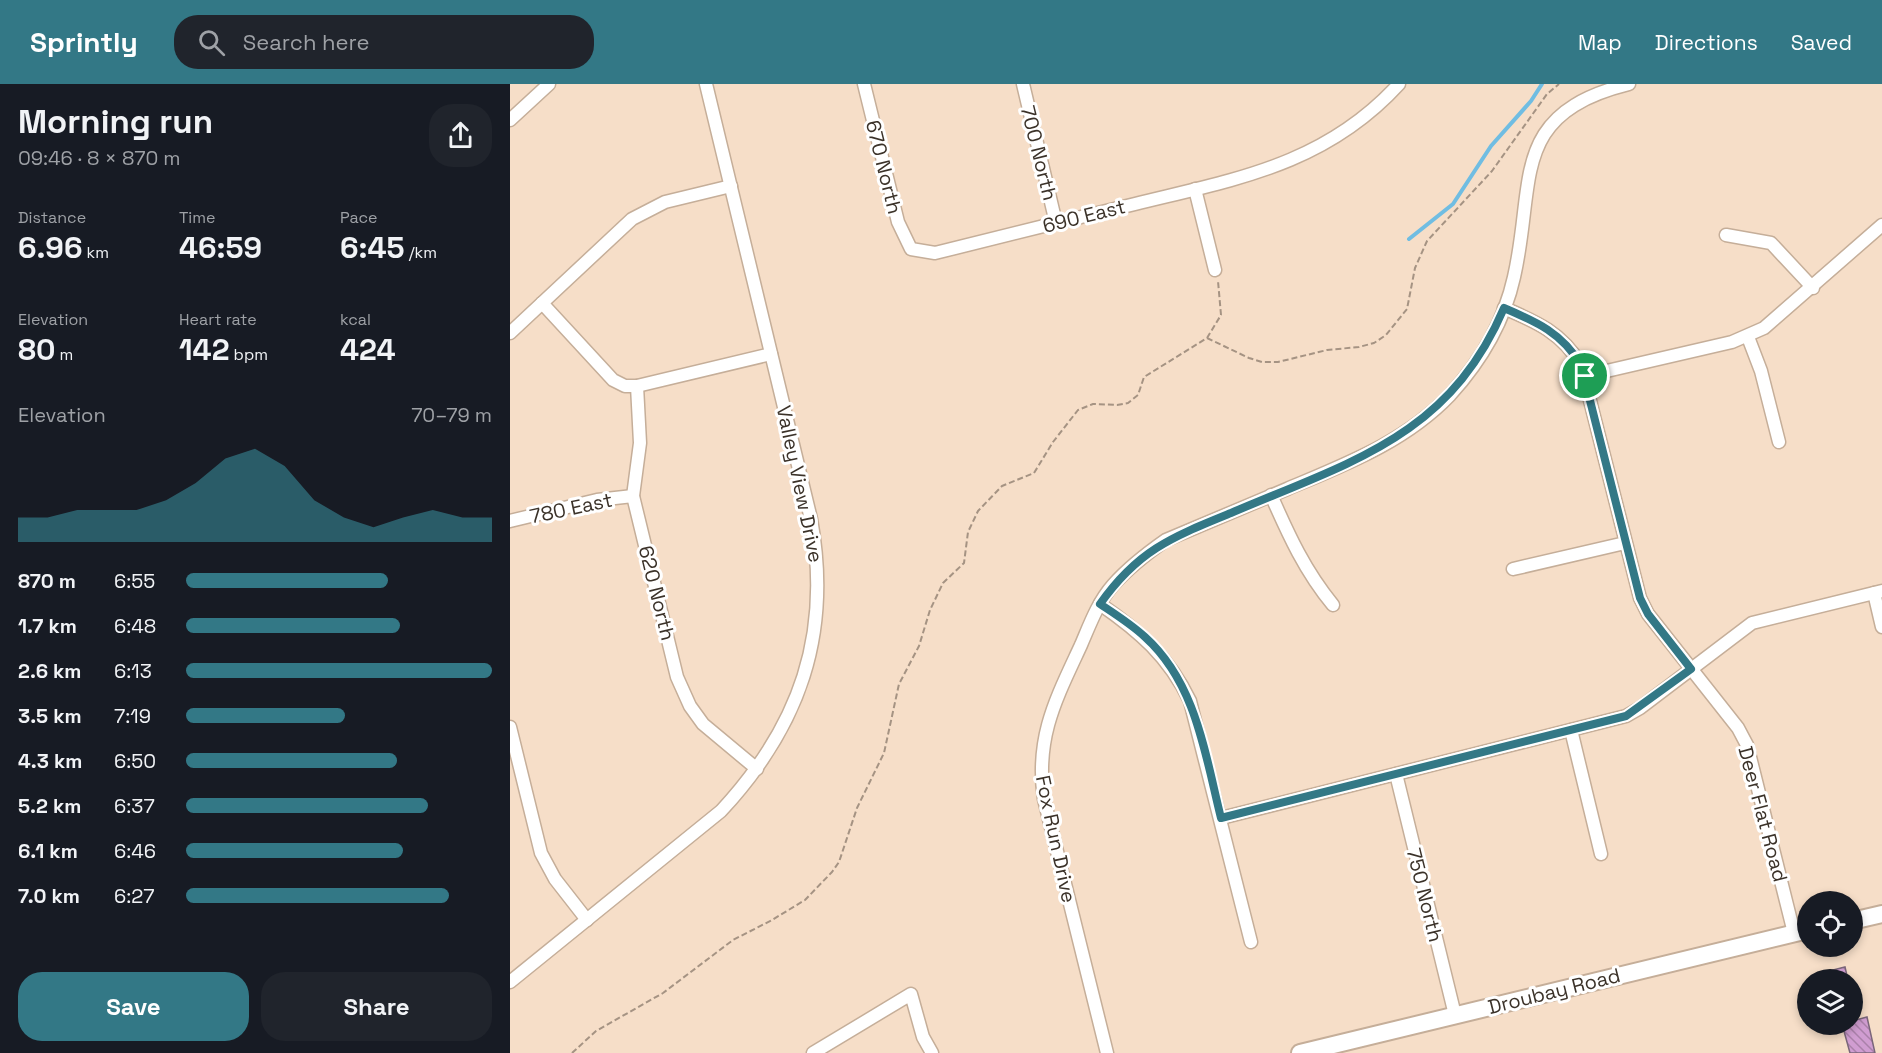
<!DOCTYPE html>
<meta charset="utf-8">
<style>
:root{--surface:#171b24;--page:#20242c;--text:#f1f3f6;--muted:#9ea1a6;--accent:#337886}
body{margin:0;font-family:"Space Grotesk",sans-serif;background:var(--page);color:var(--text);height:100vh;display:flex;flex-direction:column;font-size:22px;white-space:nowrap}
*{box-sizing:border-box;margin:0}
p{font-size:20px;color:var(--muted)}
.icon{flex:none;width:33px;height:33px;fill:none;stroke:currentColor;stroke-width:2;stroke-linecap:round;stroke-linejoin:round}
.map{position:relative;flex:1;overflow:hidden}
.drawer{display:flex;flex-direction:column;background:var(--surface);width:510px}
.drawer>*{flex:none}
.controls{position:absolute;left:1287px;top:807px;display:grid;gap:12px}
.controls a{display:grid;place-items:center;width:66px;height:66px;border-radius:50%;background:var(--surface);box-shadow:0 3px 9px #0003;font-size:30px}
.pin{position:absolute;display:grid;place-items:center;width:51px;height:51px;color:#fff;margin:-26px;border:3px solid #fff;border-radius:50%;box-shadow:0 2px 6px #0007}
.round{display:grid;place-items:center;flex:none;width:63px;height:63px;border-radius:24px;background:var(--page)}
.head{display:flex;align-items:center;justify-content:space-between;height:102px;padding:0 18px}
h1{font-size:33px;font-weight:700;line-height:45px}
.stats{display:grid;grid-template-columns:repeat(3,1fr);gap:9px;height:102px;padding:6px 18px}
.stats div{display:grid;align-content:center}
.stats b{font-size:30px;font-weight:700}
.stats small{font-size:16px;font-weight:400}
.stats p{font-size:16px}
.chart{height:168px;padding:12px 18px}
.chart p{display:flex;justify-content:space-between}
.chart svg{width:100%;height:108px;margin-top:6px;fill:var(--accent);opacity:.7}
.primary-button{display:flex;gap:12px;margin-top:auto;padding:12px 18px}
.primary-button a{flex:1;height:69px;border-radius:24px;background:var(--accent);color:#fff;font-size:24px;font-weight:700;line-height:69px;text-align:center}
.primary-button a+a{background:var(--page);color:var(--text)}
ul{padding:0 18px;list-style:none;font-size:20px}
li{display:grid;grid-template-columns:96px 72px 1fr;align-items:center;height:45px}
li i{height:15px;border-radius:8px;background:var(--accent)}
header{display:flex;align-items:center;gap:36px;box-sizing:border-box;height:84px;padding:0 30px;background:var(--accent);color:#fff}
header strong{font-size:28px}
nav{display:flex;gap:33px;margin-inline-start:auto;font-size:21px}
.search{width:420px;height:54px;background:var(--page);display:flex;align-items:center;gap:15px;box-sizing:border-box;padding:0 21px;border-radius:24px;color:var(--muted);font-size:22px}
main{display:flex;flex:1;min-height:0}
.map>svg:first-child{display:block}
</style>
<header>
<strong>Sprintly</strong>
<div class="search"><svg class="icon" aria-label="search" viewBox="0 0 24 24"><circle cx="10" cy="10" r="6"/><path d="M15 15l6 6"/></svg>Search here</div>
<nav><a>Map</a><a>Directions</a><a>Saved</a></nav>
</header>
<main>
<section class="drawer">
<div class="head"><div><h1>Morning run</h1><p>09:46 · 8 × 870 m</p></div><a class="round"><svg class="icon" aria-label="share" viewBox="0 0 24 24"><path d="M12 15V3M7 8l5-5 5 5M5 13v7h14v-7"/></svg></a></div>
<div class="stats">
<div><p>Distance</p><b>6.96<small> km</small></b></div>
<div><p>Time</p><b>46:59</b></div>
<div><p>Pace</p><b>6:45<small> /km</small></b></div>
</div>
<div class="stats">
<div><p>Elevation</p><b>80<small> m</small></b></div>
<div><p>Heart rate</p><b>142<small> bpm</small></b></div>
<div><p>kcal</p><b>424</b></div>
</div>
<div class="chart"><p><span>Elevation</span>70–79 m</p>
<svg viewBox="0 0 160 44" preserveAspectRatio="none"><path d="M0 44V34L10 34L20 31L30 31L40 31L50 27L60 20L70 10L80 6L90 13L100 27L110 34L120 38L130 34L140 31L150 34L160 34V44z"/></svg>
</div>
<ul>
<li><b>870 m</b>6:55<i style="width:66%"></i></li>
<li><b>1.7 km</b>6:48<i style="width:70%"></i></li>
<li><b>2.6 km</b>6:13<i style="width:100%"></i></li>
<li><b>3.5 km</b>7:19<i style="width:52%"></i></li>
<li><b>4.3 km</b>6:50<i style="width:69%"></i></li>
<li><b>5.2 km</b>6:37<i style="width:79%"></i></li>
<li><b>6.1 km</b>6:46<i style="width:71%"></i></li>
<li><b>7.0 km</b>6:27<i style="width:86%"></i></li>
</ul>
<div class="primary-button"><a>Save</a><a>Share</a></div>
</section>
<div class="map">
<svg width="1372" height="969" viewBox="0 0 1372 969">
<defs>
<pattern id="building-back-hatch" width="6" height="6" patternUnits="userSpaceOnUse" patternTransform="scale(1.5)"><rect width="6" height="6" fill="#d09dd1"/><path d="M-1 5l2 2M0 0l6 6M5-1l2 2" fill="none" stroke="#aa81aa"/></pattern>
</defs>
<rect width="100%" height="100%" fill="#f6dec8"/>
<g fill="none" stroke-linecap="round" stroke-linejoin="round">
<path stroke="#70bde2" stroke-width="4" d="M899,155L943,120L981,62L1021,17L1032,0"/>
</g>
<g fill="url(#building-back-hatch)" stroke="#7a667a" stroke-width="1.5">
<path d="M1335,883L1338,896H1321L1319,887Z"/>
<path d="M1357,933L1365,969H1340L1332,940H1342V937Z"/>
</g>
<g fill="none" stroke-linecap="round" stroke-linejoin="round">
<defs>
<g id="street">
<path d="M354,0L388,138L401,165L425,169C492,152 558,136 625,120C726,95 815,81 889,0"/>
<path d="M513,0L546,139"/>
<path d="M0,36L39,0"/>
<path d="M685,105L705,186"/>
<path d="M1216,151L1261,159L1303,204"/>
<path d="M32,219L103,296L115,302H127L261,270"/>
<path d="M994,224C1027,238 1052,249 1071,281L1130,514L1138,530L1228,644L1237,661L1284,849"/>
<path d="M0,249L122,135L155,118L221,102"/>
<path d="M1238,253L1251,287L1269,358"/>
<path d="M1075,292L1222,258L1254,244L1372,141"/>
<path d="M127,302L130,359L123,412L167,593L180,622L193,640L247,685"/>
<path d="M761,411C779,452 795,487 823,521"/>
<path d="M0,437L87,416L123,412"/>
<path d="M1003,485L1115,459"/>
<path d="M1364,509L1372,543"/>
<path d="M590,520C629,547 659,573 680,617L741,858"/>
<path d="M0,643L31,769L45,795L77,836"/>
<path d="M1061,646L1091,770"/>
<path d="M886,690L945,931"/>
<path d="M711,734L1116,632L1130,624L1242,539L1372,507"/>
<path d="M0,898L211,727C290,642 322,550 301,435L196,0"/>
<path d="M303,969L401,910L413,953L422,969"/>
<path d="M597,969L534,715C525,653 546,615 571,561C580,540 588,518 603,501C619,483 636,470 656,456C696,439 736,422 777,405C836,380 895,358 940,311C971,277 994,238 1004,193C1026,97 998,30 1119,0"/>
</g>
<g id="secondary">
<path d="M1342,837L1372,830"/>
<path d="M790,969L1298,846"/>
</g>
</defs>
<use href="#street" stroke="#c5ae99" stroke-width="15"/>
<use href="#secondary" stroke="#c5ae99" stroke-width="20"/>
<g stroke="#a59383" stroke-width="2" stroke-dasharray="6 3" stroke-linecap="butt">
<path d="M697,254L739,274L752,278H768L817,266L849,263L864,259L876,251L897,225L905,184L917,157L982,87L1037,10L1049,0"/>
<path d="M62,969L86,947L153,909L223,856L262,836L295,816L322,788L329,778L347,724L374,669L389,600L409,562L420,526L433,499L454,479L458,448L468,427L492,402L524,389L543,358L568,326L583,320L607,321L618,319L628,311L634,293L697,254L711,231L708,197"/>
</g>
<use href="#street" stroke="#fff" stroke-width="12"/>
<use href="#secondary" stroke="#fff" stroke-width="16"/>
</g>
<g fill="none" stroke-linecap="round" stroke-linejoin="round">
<defs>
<path id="route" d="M994,224C1027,238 1052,249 1071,281L1130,514L1138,530L1181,585L1116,632L711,734C695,670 686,599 635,553C621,540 605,530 590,520C628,466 662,453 721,429C840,378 939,353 994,224Z"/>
</defs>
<use href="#route" stroke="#fff" stroke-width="12"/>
<use href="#route" stroke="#337886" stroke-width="8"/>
</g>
<g text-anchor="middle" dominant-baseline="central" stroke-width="6" stroke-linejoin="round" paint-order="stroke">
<g font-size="20" fill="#3b3229" stroke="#fff">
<text transform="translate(529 69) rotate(76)">700 North</text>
<text transform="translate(374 83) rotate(76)">670 North</text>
<text transform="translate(574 132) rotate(-14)">690 East</text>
<text transform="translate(290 400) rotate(78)">Valley View Drive</text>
<text transform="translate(61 424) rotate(-12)">780 East</text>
<text transform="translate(147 509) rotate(76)">620 North</text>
<text transform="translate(1253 730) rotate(75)">Deer Flat Road</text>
<text transform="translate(546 755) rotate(78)">Fox Run Drive</text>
<text transform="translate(915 811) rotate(76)">750 North</text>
<text transform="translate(1044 907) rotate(-14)">Droubay Road</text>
</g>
</g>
</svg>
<div class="controls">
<a><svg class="icon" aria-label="locate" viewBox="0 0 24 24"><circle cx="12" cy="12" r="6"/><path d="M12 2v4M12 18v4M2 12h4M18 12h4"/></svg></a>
<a><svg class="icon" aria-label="layers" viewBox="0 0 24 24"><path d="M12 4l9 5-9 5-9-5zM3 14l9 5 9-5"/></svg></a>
</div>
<div class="pin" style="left:1075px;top:292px;background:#1e9e55"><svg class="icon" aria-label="arrive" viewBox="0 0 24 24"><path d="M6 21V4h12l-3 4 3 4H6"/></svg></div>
</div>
</main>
